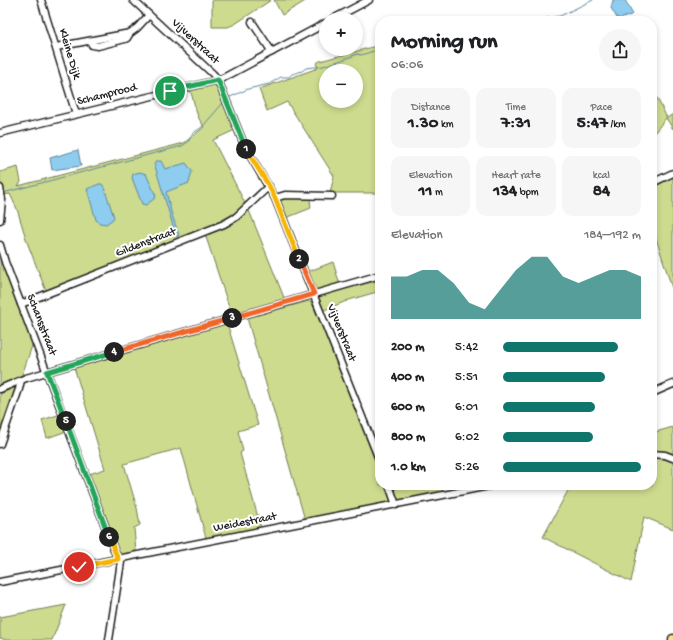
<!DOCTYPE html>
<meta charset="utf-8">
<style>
:root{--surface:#fff;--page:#f6f6f6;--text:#202124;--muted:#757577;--accent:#0f766e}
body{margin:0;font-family:"Gochi Hand",sans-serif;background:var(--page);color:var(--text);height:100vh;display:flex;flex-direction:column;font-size:15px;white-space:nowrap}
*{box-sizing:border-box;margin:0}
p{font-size:13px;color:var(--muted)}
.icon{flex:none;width:22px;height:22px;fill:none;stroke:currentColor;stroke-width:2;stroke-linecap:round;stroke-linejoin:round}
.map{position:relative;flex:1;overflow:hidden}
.sheet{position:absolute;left:375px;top:16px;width:282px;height:474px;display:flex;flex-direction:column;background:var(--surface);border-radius:16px;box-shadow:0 2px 6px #0003}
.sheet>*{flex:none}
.buttons{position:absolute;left:319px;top:12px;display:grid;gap:8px}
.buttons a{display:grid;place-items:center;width:44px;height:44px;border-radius:50%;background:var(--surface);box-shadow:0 2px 6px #0003;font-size:20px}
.pin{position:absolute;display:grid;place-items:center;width:34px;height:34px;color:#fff;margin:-17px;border:2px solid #fff;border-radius:50%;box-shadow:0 1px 4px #0007}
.km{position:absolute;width:20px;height:20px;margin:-10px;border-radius:50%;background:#222;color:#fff;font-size:11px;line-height:20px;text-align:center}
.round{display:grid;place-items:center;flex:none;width:42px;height:42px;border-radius:21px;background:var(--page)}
.headline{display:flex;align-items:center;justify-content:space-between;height:68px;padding:0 16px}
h1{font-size:22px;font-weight:700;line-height:30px}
.stats{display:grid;grid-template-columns:repeat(3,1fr);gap:6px;height:68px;padding:4px 16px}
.stats div{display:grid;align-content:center;border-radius:10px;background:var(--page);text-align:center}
.stats b{font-size:17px;font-weight:700}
.stats small{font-size:11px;font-weight:400}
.stats p{font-size:11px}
.chart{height:112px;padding:8px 16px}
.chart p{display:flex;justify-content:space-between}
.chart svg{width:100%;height:72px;margin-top:4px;fill:var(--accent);opacity:.7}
ul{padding:0 16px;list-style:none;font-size:13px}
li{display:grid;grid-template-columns:64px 48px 1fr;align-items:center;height:30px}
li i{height:10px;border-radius:5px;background:var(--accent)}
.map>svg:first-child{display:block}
</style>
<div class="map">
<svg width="673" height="640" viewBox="0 0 673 640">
<rect width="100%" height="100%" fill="#fff"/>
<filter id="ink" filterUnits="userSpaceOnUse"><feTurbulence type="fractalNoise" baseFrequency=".025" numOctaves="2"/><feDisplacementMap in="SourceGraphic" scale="8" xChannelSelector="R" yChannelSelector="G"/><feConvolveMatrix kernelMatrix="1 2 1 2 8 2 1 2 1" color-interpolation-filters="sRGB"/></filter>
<g filter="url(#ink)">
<g fill="#cddb8e" stroke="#747c55" fill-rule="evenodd">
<path d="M212,0H271L235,24L228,27H212Z"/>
<path d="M274,0H307L282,15Z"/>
<path d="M380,45V193H330L334,176L287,102L267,111L259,89L318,68L316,63L320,61ZM326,71H356V101H326Z"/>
<path d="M215,84L235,130L213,140L246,205L230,219L46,291L27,242L17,209L10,194L3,195L0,181V172L18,167L21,182L18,186L184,143L204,127L198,117L190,89Z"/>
<path d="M652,88L667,118L673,114V129L666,118L652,136Z"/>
<path d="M673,177V291L652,226V188Z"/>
<path d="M280,198H305L310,199L311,208L286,218L279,202Z"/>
<path d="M248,208L285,300L232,316L205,234Z"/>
<path d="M0,255L23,318L33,343L21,378L0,387Z"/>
<path d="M333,262L340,285L319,291C311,289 310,279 307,272Z"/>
<path d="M380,280V291L349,300L322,311L318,298L320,295Z"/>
<path d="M309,301L311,302L313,305L380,467V485H387L393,503L305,520L247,318Z"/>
<path d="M227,323L258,425L238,431L243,451L240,453L261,528L206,538L181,448L124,464L137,508L140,525L134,528L136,552L125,555L121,554L114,542L89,474L105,469L74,367Z"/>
<path d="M13,388H16L17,389L0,437V394Z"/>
<path d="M61,414L67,431L47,438L42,420Z"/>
<path d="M673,427V454L664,451H652V433Z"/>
<path d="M659,457L673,462V529L644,517L631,582L543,537L571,485H652V458Z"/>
<path d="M391,485H441L443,492L399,501L395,497Z"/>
<path d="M66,605L52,640H6L0,638V617Z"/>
</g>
<g fill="#8ecdef" stroke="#60869b">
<path d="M613,0H625L632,13L631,15L620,19L617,18L611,8Z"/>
<path d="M78,150L81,166L52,170L50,158Z"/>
<path d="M156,161H161L165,169L186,163L192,171L189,183L166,192L172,215L179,235L178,236H176L154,163Z"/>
<path d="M140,172L146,174L156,196L155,198L146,205L142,204L132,178L133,174Z"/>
<path d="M99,184H102L104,187L114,217L113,219L106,224L100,223L96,220L87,189Z"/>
</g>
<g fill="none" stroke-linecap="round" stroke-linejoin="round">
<g stroke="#60869b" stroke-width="1">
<path d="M531,21L560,16L593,0"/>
<path d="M228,98L248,89L269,84L281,77H289L292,74L302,71L306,68L323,66L345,59L357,54L361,55L380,49"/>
<path d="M3,193L182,146L188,142L192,134L202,127L224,102"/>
</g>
<defs>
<g id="minor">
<path d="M41,0L76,114"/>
<path d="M133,0L213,74L218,80L245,147L275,198L380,462"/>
<path d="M333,19L369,0"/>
<path d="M252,22L272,52"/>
<path d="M90,41L92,45L98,46L125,39L127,38L130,33"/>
<path d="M56,47L130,33L137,28L149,15"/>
<path d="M0,133L218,80L225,77L326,23"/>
<path d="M652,183L673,173"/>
<path d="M0,188L2,200L0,220"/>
<path d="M275,198L285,195L332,196"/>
<path d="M0,245L5,262L116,555L121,562L109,640"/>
<path d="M21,304L224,224L236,217L269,186"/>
<path d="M0,389L26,378L380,275"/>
<path d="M652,393L673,384"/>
<path d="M0,444L19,389L21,380"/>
<path d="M652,454L665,455L673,458"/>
<path d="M389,485L396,505"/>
<path d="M0,582L494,485"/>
</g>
<path id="major" d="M673,640V639"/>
</defs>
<use href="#minor" stroke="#1c1c1c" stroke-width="9"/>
<use href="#major" stroke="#1c1c1c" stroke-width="11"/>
<use href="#minor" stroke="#fff" stroke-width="6"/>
<use href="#major" stroke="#ffdd96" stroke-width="8"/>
</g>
</g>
<g fill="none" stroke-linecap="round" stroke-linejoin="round" filter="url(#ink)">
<defs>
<path id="split-1" d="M170,91L218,80L246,149"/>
<path id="split-2" d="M246,149L269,186L275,198L299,259"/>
<path id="split-3" d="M232,318L314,294L299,259"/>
<path id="split-4" d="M114,352L232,318"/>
<path id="split-5" d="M66,421L47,372L114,352"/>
<path id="split-6" d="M66,421L109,537"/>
<path id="split-7" d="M79,567L118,559L109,537"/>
</defs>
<use href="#split-1" stroke="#fff" stroke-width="8"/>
<use href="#split-2" stroke="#fff" stroke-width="8"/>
<use href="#split-3" stroke="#fff" stroke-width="8"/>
<use href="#split-4" stroke="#fff" stroke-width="8"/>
<use href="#split-5" stroke="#fff" stroke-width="8"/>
<use href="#split-6" stroke="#fff" stroke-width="8"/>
<use href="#split-7" stroke="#fff" stroke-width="8"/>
<use href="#split-1" stroke="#22a559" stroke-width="5"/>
<use href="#split-2" stroke="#f5b400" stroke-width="5"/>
<use href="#split-3" stroke="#f0652b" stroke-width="5"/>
<use href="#split-4" stroke="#f0652b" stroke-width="5"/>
<use href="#split-5" stroke="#22a559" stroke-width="5"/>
<use href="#split-6" stroke="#22a559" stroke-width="5"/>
<use href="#split-7" stroke="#f5b400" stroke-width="5"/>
</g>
<g text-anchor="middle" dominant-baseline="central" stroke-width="4" stroke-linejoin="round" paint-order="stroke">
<g font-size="12" fill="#1c1c1c" stroke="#fff">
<text transform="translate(195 42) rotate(43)">Vijverstraat</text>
<text transform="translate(69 54) rotate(73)">Kleine Dijk</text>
<text transform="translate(107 95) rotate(-14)">Schamprood</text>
<text transform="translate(146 243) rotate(-21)">Gildenstraat</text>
<text transform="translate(41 325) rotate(69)">Schansstraat</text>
<text transform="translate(341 333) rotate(68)">Vijverstraat</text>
<text transform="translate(245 523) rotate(-11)">Weidestraat</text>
</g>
</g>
</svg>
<div class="buttons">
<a>+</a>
<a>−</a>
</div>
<div class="pin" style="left:170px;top:91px;background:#1e9e55"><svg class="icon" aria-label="arrive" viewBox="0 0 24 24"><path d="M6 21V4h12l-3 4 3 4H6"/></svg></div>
<div class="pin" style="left:79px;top:567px;background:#d93025"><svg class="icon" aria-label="check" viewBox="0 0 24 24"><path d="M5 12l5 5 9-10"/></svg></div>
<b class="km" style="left:246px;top:149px">1</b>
<b class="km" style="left:299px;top:259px">2</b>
<b class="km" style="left:232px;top:318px">3</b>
<b class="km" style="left:114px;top:352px">4</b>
<b class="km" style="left:66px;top:421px">5</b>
<b class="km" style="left:109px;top:537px">6</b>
<section class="sheet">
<div class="headline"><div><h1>Morning run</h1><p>06:06</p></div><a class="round"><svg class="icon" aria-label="share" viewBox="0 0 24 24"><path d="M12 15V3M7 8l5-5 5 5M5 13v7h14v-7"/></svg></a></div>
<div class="stats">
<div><p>Distance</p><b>1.30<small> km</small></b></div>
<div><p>Time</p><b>7:31</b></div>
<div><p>Pace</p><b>5:47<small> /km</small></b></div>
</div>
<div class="stats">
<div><p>Elevation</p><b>11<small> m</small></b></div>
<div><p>Heart rate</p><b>134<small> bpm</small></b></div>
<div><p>kcal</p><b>84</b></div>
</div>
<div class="chart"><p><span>Elevation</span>184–192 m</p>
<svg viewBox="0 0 160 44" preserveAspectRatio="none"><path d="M0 44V18L10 18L20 14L30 14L40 22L50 34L60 38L70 26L80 14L90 6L100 6L110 18L120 22L130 18L140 14L150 14L160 18V44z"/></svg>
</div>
<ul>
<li><b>200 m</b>5:42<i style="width:83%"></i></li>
<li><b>400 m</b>5:51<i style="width:74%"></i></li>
<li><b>600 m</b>6:01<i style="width:67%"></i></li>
<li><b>800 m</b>6:02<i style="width:65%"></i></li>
<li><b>1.0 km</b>5:26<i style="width:100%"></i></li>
</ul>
</section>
</div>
